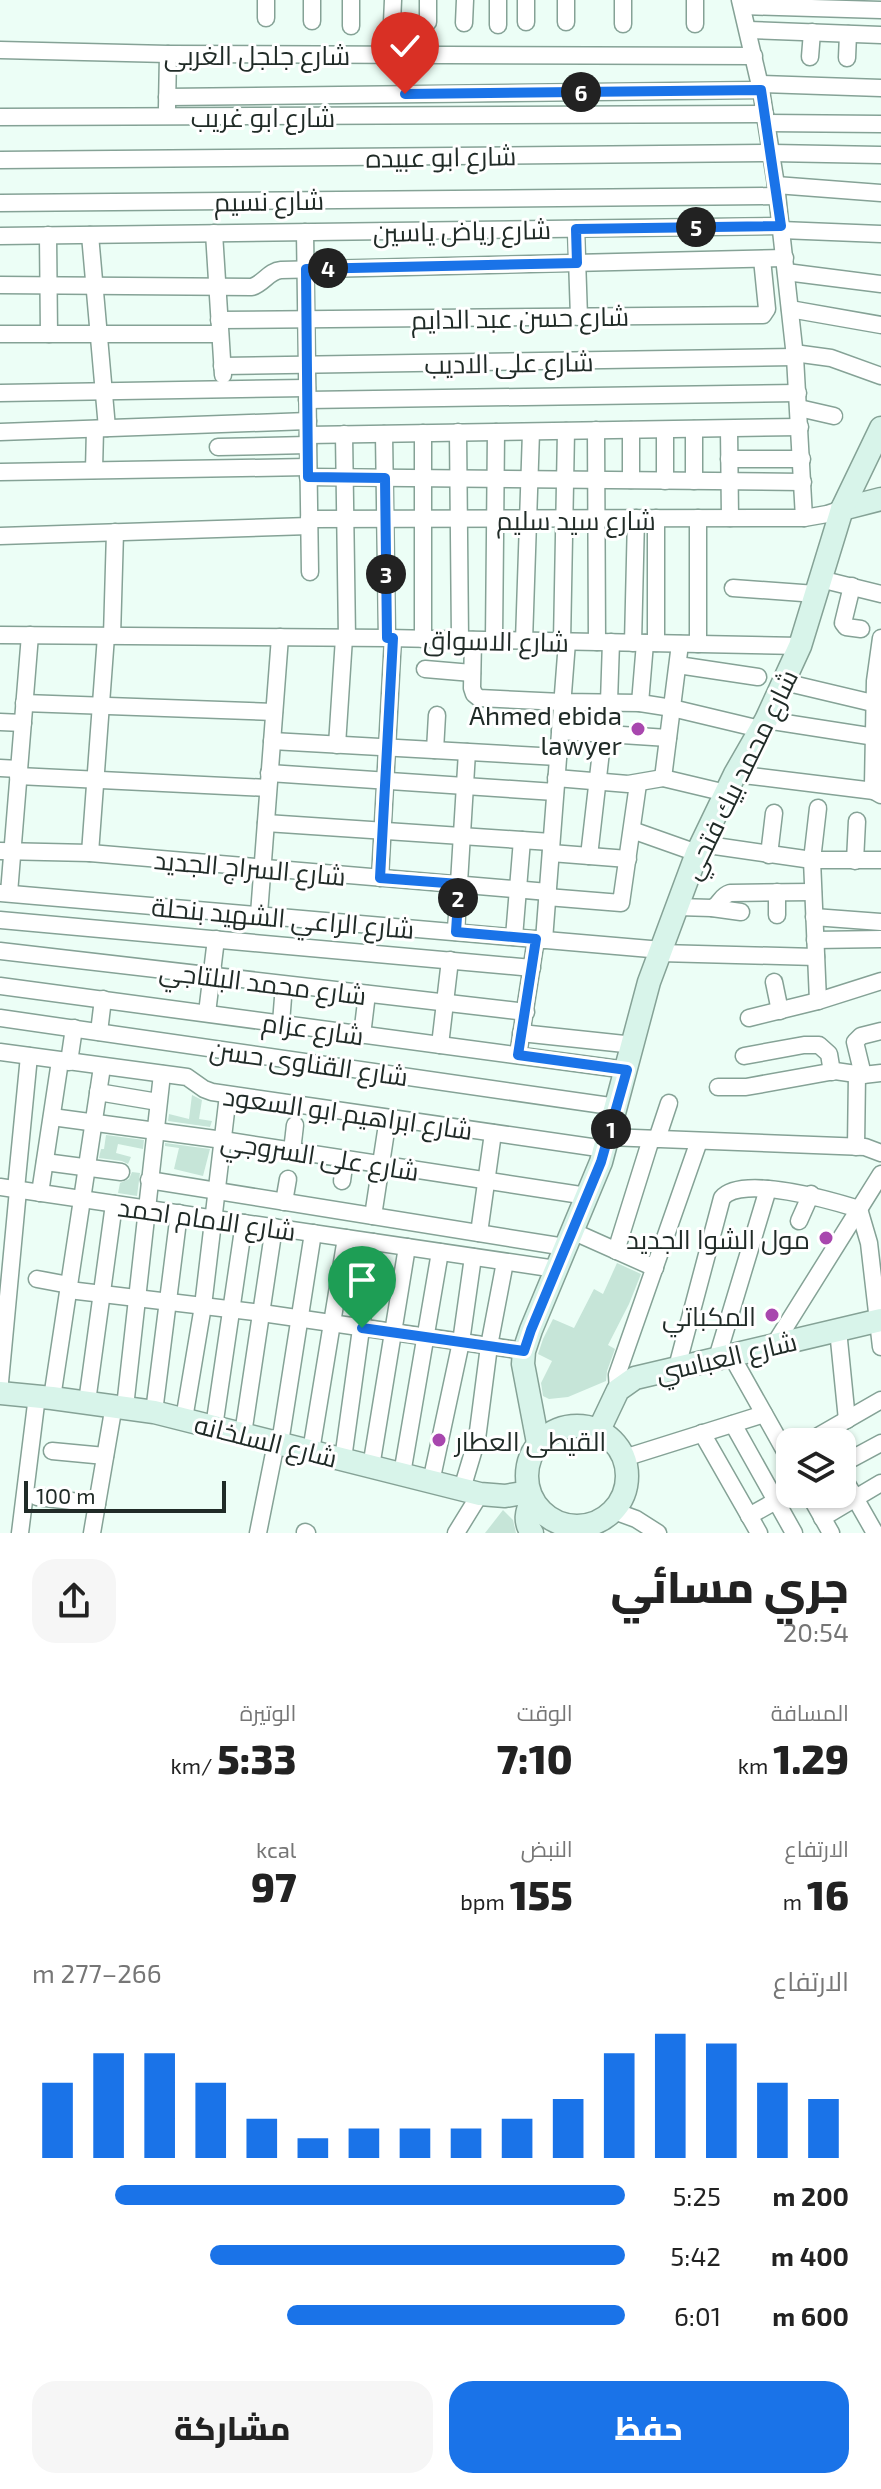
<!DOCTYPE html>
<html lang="ar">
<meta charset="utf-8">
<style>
:root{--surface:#fff;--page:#f6f6f6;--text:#222;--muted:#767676;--accent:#1a73e8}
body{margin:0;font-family:"Exo 2",Cairo,sans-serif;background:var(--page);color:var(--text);direction:rtl;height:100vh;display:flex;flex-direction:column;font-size:30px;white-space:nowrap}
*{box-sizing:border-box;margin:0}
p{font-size:26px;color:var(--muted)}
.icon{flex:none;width:44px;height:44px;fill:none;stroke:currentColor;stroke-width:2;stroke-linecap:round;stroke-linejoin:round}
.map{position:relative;height:1533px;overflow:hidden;direction:ltr}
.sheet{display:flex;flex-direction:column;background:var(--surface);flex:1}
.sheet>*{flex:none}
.fabs{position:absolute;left:776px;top:1428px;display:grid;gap:16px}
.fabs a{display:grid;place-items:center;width:80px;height:80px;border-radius:16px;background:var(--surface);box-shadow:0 2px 6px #0004;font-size:40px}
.scale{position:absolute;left:24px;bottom:20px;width:202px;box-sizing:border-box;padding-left:8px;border:4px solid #202b27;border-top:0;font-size:22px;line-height:28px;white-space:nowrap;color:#202b27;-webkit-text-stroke:6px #fff;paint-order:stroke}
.pin{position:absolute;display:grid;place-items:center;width:68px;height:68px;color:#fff;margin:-82px -34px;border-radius:50% 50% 50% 0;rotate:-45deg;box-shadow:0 0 8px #0007}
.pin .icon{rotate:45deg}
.km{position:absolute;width:40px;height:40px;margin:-20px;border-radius:50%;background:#222;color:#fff;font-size:22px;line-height:40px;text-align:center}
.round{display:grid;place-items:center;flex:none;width:84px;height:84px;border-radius:24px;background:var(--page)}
.head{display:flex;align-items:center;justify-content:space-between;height:136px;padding:0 32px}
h1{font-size:44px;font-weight:800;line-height:60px}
.figures{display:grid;grid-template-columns:repeat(3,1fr);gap:12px;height:136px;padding:8px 32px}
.figures div{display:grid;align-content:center}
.figures b{font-size:40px;font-weight:800}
.figures small{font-size:22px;font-weight:400}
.figures p{font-size:22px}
.chart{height:224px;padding:16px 32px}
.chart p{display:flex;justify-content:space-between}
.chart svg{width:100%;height:144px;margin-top:8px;stroke:var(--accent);stroke-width:6}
.button{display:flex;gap:16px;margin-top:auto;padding:16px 32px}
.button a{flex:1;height:92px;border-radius:24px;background:var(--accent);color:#fff;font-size:32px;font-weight:800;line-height:92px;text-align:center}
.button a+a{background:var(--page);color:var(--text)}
ul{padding:0 32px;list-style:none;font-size:26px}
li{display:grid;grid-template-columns:128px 96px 1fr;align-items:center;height:60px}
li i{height:20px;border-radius:10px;background:var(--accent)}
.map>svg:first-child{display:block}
</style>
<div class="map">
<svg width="881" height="1533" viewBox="0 0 881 1533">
<rect width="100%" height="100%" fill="#ecfef6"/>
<g fill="#c6e5d8">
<path d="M192,1095L202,1100L199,1119L212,1121L210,1127L168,1121L169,1114L189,1119Z"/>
<path d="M106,1135L144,1140L143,1149L118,1144L116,1153L131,1157L128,1164L122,1161L99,1158L101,1149H104Z"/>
<path d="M165,1143L210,1149L203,1176L174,1169L179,1148L165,1146Z"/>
<path d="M132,1172L140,1173L137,1196L118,1193L120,1183L129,1179Z"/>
<path d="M617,1263L641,1274L629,1304L608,1345L615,1349L607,1371L606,1381L568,1397L549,1399L543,1396L541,1383L552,1361L538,1354L543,1339L553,1319L574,1328L594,1289L603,1294Z"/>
<path d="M503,1510L513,1520L516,1533H485Z"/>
</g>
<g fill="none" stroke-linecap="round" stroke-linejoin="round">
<defs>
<g id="street">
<path d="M351,0V26"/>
<path d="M498,0V25"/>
<path d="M740,0L761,90L776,185L795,357L804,518"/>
<path d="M742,6L881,10"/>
<path d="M266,18V0"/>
<path d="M312,21V0"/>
<path d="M428,22V0"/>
<path d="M526,22V0"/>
<path d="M566,22V0"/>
<path d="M392,23L393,0"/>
<path d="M464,23L465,0"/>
<path d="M623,24V0"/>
<path d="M695,24V0"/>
<path d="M748,30L881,35"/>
<path d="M0,50L168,54L754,56"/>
<path d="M810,57L812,32"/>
<path d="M847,58L848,34"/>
<path d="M760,84L881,88"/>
<path d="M167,97L761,90"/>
<path d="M167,108L168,54"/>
<path d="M0,117L765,114"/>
<path d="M767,123L881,124"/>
<path d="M0,160L772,153L881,155"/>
<path d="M776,185L881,193"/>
<path d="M0,203L777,196"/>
<path d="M576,229L579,317"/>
<path d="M781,230L881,234"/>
<path d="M305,232L310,572"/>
<path d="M214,233L223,375"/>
<path d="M48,235L49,334"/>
<path d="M90,235L107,428"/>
<path d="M0,236L781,226"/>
<path d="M786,272L881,284"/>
<path d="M0,285L252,287C264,283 269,271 281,270L785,258"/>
<path d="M790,309L881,325"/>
<path d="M219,320L763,315L767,309L762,259"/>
<path d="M0,334H220"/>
<path d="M794,353L831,358L881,376"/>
<path d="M222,366L795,357"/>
<path d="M0,393L307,388"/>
<path d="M307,400L798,393"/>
<path d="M799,408L834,416"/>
<path d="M694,429V481"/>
<path d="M729,429L730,518"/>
<path d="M596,430L597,642"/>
<path d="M665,430V481"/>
<path d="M0,432L308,421"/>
<path d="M458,432L460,639"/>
<path d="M344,434L347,638"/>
<path d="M384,434L387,638"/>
<path d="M308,435L800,427"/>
<path d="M218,447L308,445"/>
<path d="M729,459H802"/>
<path d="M94,470L95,429"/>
<path d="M0,472L308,467"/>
<path d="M308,477L803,482"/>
<path d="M631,480V430"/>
<path d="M656,518V643"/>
<path d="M309,519L804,518L827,514L842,509"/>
<path d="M0,536L309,526"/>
<path d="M820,579L881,594"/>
<path d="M852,586L843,623L846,627L861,629"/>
<path d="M733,588L816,594"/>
<path d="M0,635L387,638L800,646"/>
<path d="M112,636L115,532"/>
<path d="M881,638L875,681L873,785L874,791L881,795"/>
<path d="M423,639V433"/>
<path d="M473,640L472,688L474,694L479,698L562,702L640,703L672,708L760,729"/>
<path d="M494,640L496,432"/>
<path d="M524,641L531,432"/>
<path d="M562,642L566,431"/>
<path d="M633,643L636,518"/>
<path d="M698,644V518"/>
<path d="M678,665L758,677"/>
<path d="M425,669L472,673"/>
<path d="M784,682L881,705"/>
<path d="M609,702L611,642"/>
<path d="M24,703L274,712"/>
<path d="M640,703L645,643"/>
<path d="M766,720L875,737"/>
<path d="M0,722L23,723"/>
<path d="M560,731L668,738"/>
<path d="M272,741L558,757"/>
<path d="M337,745L344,638"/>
<path d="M435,750L437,715"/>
<path d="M0,768L19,769"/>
<path d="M269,773L555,792"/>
<path d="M735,774L874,791"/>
<path d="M18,776L268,788"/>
<path d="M556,778L628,784L663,778L726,793"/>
<path d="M663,778L680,644"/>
<path d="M818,808L812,860L818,1001"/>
<path d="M266,823L551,842"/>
<path d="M632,830L697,853"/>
<path d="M701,844L812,860H881"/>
<path d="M0,851L90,853L548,892"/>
<path d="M90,853L106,636"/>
<path d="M551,853L628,859"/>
<path d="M769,855L774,813"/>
<path d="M589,856L603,734"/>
<path d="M855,861L857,821"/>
<path d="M380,878L393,638"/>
<path d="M777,892V915"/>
<path d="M0,893L662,950"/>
<path d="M9,893L30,635"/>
<path d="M547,897L621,903L638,784"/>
<path d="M678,907L712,908C720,905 720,896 730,893L813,892"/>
<path d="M712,908L741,912"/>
<path d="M259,914L280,637"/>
<path d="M814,917L881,922"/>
<path d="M0,920L532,968"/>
<path d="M456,932L467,752"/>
<path d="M514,937L522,840"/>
<path d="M544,940L567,642"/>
<path d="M815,940L881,939"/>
<path d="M0,951L526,1012"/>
<path d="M660,953L816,957"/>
<path d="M774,982L780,1011"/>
<path d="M0,986L627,1070"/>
<path d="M207,1013L216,939"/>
<path d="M0,1018L617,1107"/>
<path d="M749,1018L818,1001L881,981"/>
<path d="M281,1023L284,985"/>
<path d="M99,1032L103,999"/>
<path d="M521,1033L634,1045"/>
<path d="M362,1035L367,994"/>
<path d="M440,1045L450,960"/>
<path d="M0,1052L187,1077L204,1089L212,1092L605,1149"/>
<path d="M518,1055L536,939"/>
<path d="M744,1056L804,1045H819L829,1054L832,1072"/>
<path d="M69,1062L74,1028"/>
<path d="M863,1075L855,1042L861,1036L881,1031"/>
<path d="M718,1087H746L835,1071L863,1075L881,1073"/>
<path d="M98,1092L158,1102"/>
<path d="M52,1117L223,1140L587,1196"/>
<path d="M608,1137L865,1147L881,1153"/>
<path d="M657,1139L669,1103"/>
<path d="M856,1147L857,1074"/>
<path d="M292,1151L295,1125"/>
<path d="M45,1162L121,1172"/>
<path d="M149,1180L565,1247"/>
<path d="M342,1181L345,1159"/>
<path d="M0,1187L556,1269"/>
<path d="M16,1189L29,1056"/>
<path d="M40,1193L60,1061"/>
<path d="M284,1202L288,1179"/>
<path d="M373,1216L388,1118"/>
<path d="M799,1221L811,1194"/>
<path d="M572,1231L655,1268"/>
<path d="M479,1233L493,1133"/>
<path d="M616,1251L651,1139"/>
<path d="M37,1279L69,1285"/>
<path d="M69,1290L262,1313L524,1351"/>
<path d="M838,1330L847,1420"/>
<path d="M774,1345L881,1174"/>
<path d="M731,1355L790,1460"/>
<path d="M717,1358L768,1189"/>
<path d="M677,1367L722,1198C741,1174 833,1201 859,1209L869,1243L881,1347"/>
<path d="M0,1382L18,1190"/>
<path d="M618,1390L617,1375L699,1141"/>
<path d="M52,1398L102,1067"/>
<path d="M87,1402L114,1204"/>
<path d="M125,1407L162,1074"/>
<path d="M154,1412L179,1213"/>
<path d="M184,1419L203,1306L228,1095"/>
<path d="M733,1424L794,1533"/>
<path d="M214,1427L244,1223"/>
<path d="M702,1433L759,1533"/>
<path d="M243,1434L274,1227"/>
<path d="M808,1442L881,1400"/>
<path d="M280,1443L313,1233"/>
<path d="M52,1451L105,1456"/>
<path d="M311,1451L346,1238"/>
<path d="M624,1458L764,1414"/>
<path d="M343,1459L373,1242"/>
<path d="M842,1464L881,1443"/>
<path d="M371,1467L407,1247"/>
<path d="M402,1474L440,1252"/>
<path d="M842,1475L875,1533"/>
<path d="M431,1482L461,1342L473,1257"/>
<path d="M462,1489L477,1439L489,1346L505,1262"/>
<path d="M809,1494L831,1533"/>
<path d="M37,1497L97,1504"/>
<path d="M614,1511L636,1519L658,1533"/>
<path d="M749,1516L790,1493"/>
<path d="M822,1518L881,1483"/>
<path d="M305,1532L307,1533"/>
<path d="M20,1533L37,1396"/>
<path d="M92,1533L114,1405"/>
<path d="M258,1533L276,1443"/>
<path d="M456,1533L480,1494"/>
</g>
<g id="secondary">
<path d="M842,509L881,499"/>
<path d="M0,1393L52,1398L154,1412L480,1494L505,1496L529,1492"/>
<circle cx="577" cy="1476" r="50"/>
<path d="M599,1430L618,1390L635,1378L881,1320"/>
<path d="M538,1443L523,1364L524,1351L531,1330L601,1162L649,982L697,853L735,774L766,720L800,646L842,509L881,428"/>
<path d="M532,1533C524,1522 526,1512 532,1500"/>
</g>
</defs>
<use href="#street" stroke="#85a296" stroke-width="19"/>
<use href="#secondary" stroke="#85a296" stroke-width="25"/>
<use href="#street" stroke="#fff" stroke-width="16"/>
<use href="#secondary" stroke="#d8f4ea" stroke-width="22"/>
</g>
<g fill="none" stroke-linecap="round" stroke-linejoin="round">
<defs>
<path id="route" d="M362,1328L524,1351L531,1330L601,1162L627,1070L518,1055L536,939L456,932L459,884L380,878L393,638H387L385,478L308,477L306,269L577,263L576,229L781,226L761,90L405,94"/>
</defs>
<use href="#route" stroke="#fff" stroke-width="16"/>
<use href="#route" stroke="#1a73e8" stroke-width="10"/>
</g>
<g fill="#a847ae" stroke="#fff" stroke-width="3">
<circle cx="638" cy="729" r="8"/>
<circle cx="826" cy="1238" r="8"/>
<circle cx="772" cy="1315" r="8"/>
<circle cx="439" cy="1440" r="8"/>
</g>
<g text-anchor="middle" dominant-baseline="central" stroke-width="6" stroke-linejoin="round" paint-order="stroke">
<g font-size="26" fill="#202b27" stroke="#fff">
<text x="257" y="54">شارع جلجل الغربى</text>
<text x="263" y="116">شارع ابو غريب</text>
<text transform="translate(441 156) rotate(-1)">شارع ابو عبيده</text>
<text transform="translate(269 200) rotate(-1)">شارع نسيم</text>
<text transform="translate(462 230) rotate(-1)">شارع رياض ياسين</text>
<text transform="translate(520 317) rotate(-1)">شارع حسن عبد الدايم</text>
<text transform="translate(509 362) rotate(-1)">شارع على الاديب</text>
<text x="576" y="519">شارع سيد سليم</text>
<text transform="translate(496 640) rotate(1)">شارع الاسواق</text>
<text transform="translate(739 774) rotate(-64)">شارع محمد بيك فتحي</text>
<text transform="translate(250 867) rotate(5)">شارع السراج الجديد</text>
<text transform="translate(283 917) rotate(5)">شارع الراعي الشهيد بنحلة</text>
<text transform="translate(263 982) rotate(7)">شارع محمد البلتاجي</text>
<text transform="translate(313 1028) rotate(8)">شارع عزام</text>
<text transform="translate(309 1062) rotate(8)">شارع القناوى حسن</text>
<text transform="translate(348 1112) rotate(8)">شارع ابراهيم ابو السعود</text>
<text transform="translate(320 1155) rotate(9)">شارع على السروجي</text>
<text transform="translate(207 1218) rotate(8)">شارع الامام احمد</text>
<text transform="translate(726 1356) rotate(-13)">شارع العباسي</text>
<text transform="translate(266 1440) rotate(14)">شارع السلخانه</text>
</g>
<g font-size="26" fill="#202b27" stroke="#fff" text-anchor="end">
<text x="622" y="714">Ahmed ebida<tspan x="622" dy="30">lawyer</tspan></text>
<text x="810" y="1238">مول الشوا الجديد</text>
<text x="756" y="1315">المكباتي</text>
<text x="455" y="1440" text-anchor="start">القيطى العطار</text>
</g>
</g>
</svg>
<div class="fabs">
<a><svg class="icon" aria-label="layers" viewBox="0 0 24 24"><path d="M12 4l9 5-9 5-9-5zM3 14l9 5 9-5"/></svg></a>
</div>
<div class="scale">100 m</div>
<div class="pin" style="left:362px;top:1328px;background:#1e9e55"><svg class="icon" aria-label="arrive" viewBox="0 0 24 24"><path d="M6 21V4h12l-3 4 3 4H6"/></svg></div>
<div class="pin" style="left:405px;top:94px;background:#d93025"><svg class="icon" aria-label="check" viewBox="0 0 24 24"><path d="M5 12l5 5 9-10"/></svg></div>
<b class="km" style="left:611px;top:1129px">1</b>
<b class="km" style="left:458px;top:898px">2</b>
<b class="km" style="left:386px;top:574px">3</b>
<b class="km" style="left:328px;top:268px">4</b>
<b class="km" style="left:696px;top:227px">5</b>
<b class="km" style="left:581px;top:92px">6</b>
</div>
<section class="sheet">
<div class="head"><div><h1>جري مسائي</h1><p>20:54</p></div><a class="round"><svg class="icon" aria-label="share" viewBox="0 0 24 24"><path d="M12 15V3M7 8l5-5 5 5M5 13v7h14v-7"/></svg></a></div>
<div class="figures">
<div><p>المسافة</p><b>1.29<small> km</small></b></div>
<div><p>الوقت</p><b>7:10</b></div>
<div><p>الوتيرة</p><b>5:33<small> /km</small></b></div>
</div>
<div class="figures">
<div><p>الارتفاع</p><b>16<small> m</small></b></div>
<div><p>النبض</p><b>155<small> bpm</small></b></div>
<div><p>kcal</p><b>97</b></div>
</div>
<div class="chart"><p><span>الارتفاع</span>266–277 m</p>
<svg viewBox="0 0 160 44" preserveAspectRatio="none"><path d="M5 44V21M15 44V12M25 44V12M35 44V21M45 44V32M55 44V38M65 44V35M75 44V35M85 44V35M95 44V32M105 44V26M115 44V12M125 44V6M135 44V9M145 44V21M155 44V26"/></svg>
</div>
<ul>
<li><b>200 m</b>5:25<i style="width:86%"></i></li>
<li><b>400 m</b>5:42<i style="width:70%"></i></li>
<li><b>600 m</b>6:01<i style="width:57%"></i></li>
</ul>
<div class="button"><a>حفظ</a><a>مشاركة</a></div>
</section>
